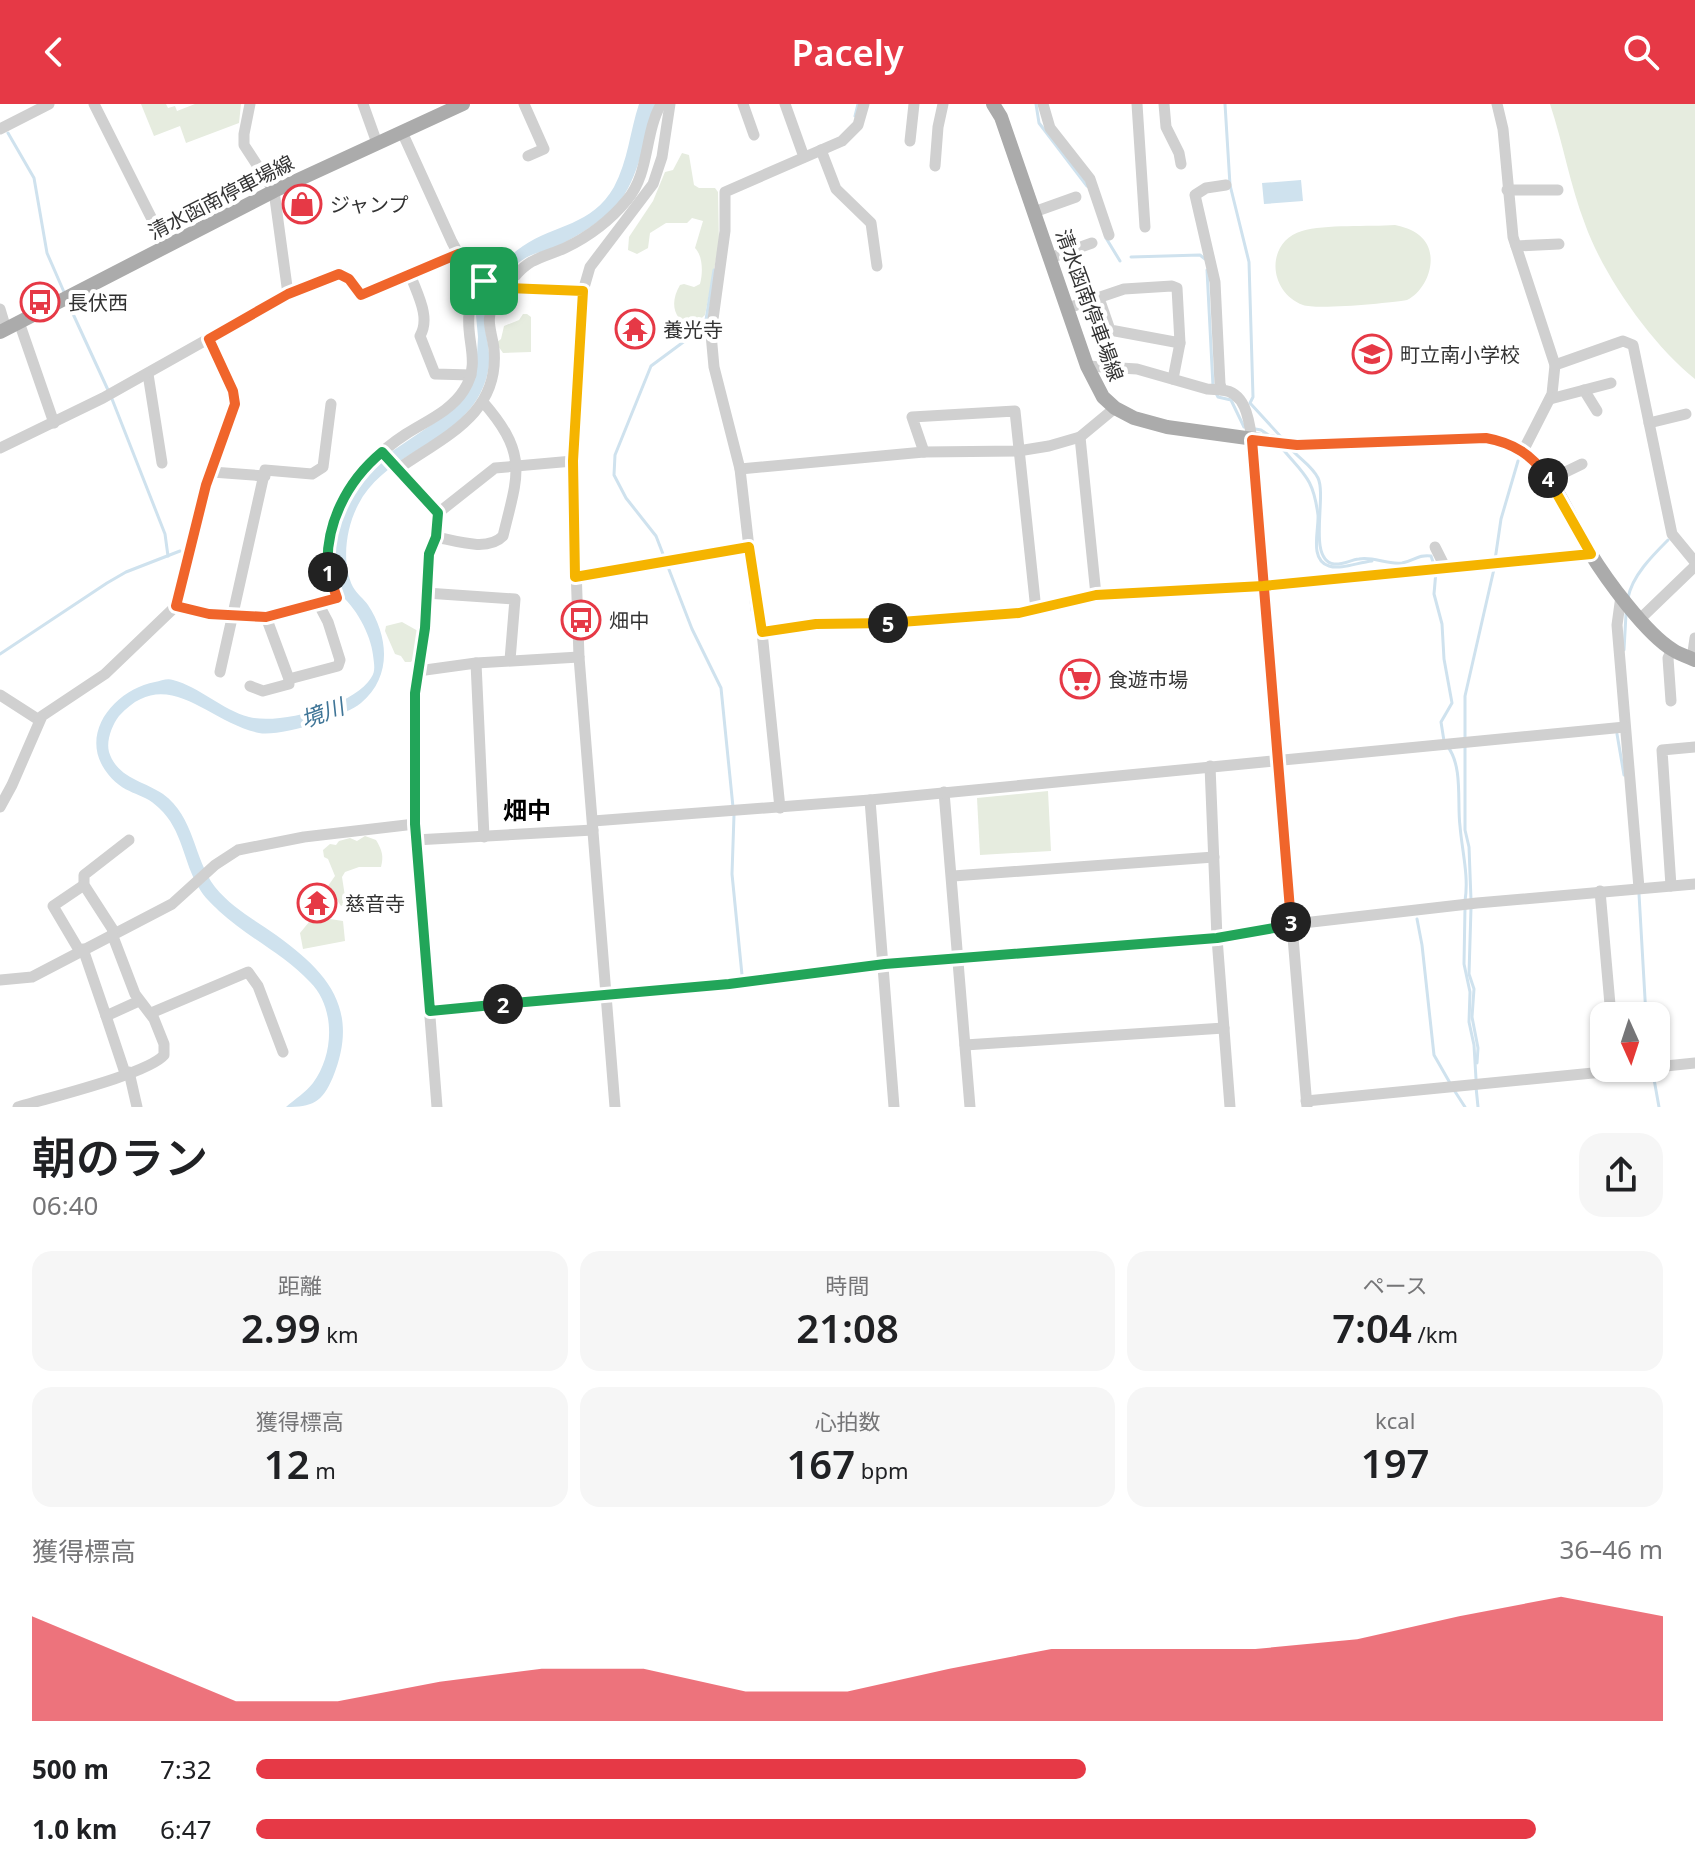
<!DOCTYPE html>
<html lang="ja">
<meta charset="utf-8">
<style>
:root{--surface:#fff;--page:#f6f6f6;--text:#202124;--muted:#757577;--accent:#e63946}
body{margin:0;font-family:"Noto Sans","Noto Sans JP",sans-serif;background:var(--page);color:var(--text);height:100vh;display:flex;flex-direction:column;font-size:30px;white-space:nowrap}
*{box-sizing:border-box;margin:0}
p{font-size:26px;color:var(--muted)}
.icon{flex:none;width:44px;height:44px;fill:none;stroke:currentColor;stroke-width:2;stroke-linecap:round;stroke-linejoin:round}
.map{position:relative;height:1003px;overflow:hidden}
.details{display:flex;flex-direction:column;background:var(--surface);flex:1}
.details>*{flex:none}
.needle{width:52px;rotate:177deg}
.buttons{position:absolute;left:1590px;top:898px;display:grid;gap:16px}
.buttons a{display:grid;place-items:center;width:80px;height:80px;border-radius:16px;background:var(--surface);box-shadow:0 2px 6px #0004;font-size:40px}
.pin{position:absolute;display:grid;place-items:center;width:68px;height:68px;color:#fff;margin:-34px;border-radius:16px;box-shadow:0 4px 12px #0006}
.km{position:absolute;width:40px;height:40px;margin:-20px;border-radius:50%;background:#222;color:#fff;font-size:22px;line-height:40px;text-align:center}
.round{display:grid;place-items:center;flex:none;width:84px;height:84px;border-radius:24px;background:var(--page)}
.overview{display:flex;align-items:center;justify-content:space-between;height:136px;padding:0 32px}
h1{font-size:44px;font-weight:600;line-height:60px}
.metrics{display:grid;grid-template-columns:repeat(3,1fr);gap:12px;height:136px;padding:8px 32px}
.metrics div{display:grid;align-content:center;border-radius:20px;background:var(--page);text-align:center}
.metrics b{font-size:40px;font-weight:600}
.metrics small{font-size:22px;font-weight:400}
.metrics p{font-size:22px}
.chart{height:224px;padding:16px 32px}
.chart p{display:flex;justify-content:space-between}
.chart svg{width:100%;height:144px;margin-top:8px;fill:var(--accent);opacity:.7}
ul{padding:0 32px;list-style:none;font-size:26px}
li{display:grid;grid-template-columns:128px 96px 1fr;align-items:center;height:60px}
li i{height:20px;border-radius:10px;background:var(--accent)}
header{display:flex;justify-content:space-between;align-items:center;height:104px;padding:0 32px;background:var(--accent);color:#fff;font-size:36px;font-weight:600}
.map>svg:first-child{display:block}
</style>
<header><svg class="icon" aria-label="back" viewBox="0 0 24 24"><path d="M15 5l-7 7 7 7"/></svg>Pacely<svg class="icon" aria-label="search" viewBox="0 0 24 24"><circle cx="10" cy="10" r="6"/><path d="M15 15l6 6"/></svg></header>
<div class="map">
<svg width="1695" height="1003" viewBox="0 0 1695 1003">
<rect width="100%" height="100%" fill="#fff"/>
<g fill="#e6ecdf">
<path d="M141,0H166L168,4L175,2L177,7L195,0H241L239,19L186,39L180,22L154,32Z"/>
<path d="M1550,0H1695V275C1652,241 1603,171 1585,120C1570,81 1563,39 1550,0Z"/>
<path d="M682,49L689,51L694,81L699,84H715L718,88L719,140L705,211L691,224C674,215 669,200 680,181L684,180L694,183L700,180C703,169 703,152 695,144L703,117L692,114L687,119H666L650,129L648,144L637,150L628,146L629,133L653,97L665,68L673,66Z"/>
<path d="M1395,121C1403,123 1412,125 1419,131C1441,148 1429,185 1407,196C1391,199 1316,206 1303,201C1268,188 1265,138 1302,127C1325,120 1369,123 1395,121Z"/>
<path d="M523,210H527L531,213V248L503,249L496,239L501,235L504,222L519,216Z"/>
<path d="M402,518L418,527L416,539L418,550L411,558H405L401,552L395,550L385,527L386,522Z"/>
<path d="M1048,687L1051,747L980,751L977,694Z"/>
<path d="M365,732L376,736C382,746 384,752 381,763H359L345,768L342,773L346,799L341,802L328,782L335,772L328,755L324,753L323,746L330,740L336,741L339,737L350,734L357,737Z"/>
<path d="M329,810L330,815L343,817L345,837L303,845L300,829L314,812Z"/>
</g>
<g fill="#cfe2ee">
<path d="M639,0H655C645,32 639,75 617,101C602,117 579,131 560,141C549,147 534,148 524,155C510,163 497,183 489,197C479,214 488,230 489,249C491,269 482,291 469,306C438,344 382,354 358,401C346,424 341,459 353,483C357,490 364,495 368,501C389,533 392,573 361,599C344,613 281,633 259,629C207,618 167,559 119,612C112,621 106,637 109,648C117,674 144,677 163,690C195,713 193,754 215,783C232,804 255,816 276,831C329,869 360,906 333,973C322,999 312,1003 286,1003C295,995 306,988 313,979C334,951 336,904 310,878C284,850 247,833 219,807C212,800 204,793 199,784C183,758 183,726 159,704C141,686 124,693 105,666C79,628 116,585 155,578C161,577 167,574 173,576C200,583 222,606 249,613C279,621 354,602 371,574C376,567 374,560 373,551C371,531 355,501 338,489L331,461L333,431L352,389L374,362L388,350L437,317L476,269L478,233L476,211L472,203C485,179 500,158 523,142C555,120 592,122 614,83C628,57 630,27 639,0Z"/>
<path d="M1301,76L1303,97L1264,100L1262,79Z"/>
</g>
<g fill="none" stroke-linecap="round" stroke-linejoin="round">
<g stroke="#cfe2ee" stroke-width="3">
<path d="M1036,0L1039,19L1087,82"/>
<path d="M1225,0L1230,81L1249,158L1253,293L1250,299L1282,334"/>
<path d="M855,12L858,0"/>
<path d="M8,29L34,74L47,149L64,188"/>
<path d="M1106,134L1120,157"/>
<path d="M1131,153L1200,151L1205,155"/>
<path d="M714,166L705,222L651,262L615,351L614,371L626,394L656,432L692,525L721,584L733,703"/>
<path d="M1207,166L1213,282"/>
<path d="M68,199L108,286"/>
<path d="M1216,289L1218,293L1231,296L1244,323L1261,326L1270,332"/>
<path d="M112,295L165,430L168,452"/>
<path d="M1281,343C1304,371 1313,373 1318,411C1319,426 1309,456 1329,462C1341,466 1359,458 1372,457"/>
<path d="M1292,346C1301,356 1312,362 1318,374C1327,393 1307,456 1334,460C1343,461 1350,456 1359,455C1373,452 1387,461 1402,459C1413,457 1419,450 1431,452L1436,467L1434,490L1442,520L1444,555L1452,599L1441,618L1444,637"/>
<path d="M1495,456L1501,415L1518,357"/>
<path d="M1628,494C1632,472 1652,452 1668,436"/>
<path d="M1624,546L1626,510"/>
<path d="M0,550L107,479L126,468L180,447"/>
<path d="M1617,630L1624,671"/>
<path d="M1448,643C1463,663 1457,699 1460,722C1462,747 1469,772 1465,797"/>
<path d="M734,711L732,770L742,871"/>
<path d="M1639,790L1646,912"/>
<path d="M1471,796L1469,743L1465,726V592L1494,465"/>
<path d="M1465,804L1464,860L1470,888L1469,918L1474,941L1476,975"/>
<path d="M1471,804L1469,870L1474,885L1472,913L1478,944L1477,959"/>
<path d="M1417,815L1422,841L1434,951L1450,979"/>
<path d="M1652,964L1659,1003"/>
<path d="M1476,983L1478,1003"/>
<path d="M1454,986L1465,1003"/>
</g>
<g stroke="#d0d0d0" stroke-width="11">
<path d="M94,0L166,143"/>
<path d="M250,0L244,30V41L274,87L288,190"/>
<path d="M363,0L377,39"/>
<path d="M524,0L544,45L528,52"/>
<path d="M743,0L754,31"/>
<path d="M785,0L804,53"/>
<path d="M1043,0L1050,24L1090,75L1109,131"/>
<path d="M1137,0L1145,123"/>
<path d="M1164,0L1166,23L1179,49L1181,60"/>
<path d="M1497,0L1503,25L1513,133L1555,261L1552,290L1523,347"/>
<path d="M0,25L49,0"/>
<path d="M402,28L452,138L469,169L506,184L583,187"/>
<path d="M910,37L914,0"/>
<path d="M821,46L836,85L871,119L877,162"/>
<path d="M935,62L938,23L943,0"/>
<path d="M1226,81L1206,84L1195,91L1215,178L1220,280L1222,286C1246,288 1249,316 1252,336L1307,1003"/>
<path d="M1507,86H1558"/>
<path d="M1034,108L1076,93"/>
<path d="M1516,142L1559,140"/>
<path d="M458,150L410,170C417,190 431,213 420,232L435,270L471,271"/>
<path d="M1050,154L1092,139"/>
<path d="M1068,204L1124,185L1172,182L1177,184L1180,239L1110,226L1099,194"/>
<path d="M0,205L6,225"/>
<path d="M19,218L54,319"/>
<path d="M1555,261L1623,237L1633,241L1672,430L1695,458"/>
<path d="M1087,262L1137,265L1207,285L1222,286"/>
<path d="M148,270L162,359"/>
<path d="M1173,275L1180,239"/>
<path d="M1584,286L1597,307"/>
<path d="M1550,295L1611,279"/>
<path d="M1649,319L1686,310"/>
<path d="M1080,333L1096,491"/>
<path d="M0,344L103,294L288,190C306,183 325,171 344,170L361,191L410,170"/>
<path d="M382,348L438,409L436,433L429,450L425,524L418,567"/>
<path d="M924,348L912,313L1015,307L1036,506"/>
<path d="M398,365C443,333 500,311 494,245C492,228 484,214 495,199C505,185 516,167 531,158C542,152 554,149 565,144C590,132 609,118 627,96C650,69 644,30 661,0"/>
<path d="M740,365L924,348L1018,347L1049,342L1080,333L1115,304"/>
<path d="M212,368L265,372"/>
<path d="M1549,376L1582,360"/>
<path d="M438,409L495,364L573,357"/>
<path d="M436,433C456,437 488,448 503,432C518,370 529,351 483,298"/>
<path d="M1435,443L1445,463"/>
<path d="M575,473L749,443"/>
<path d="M1263,482L1591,450"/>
<path d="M426,489L515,495L510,556"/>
<path d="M1621,492L1617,521L1639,784"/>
<path d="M176,502L209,510L266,513L337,494C307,430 353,364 406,330C426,317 451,307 464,286C488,248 449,221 484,177"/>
<path d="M266,513L289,575"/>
<path d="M1640,515L1695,462"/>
<path d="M762,528L816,520L884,519L1019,509L1096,491L1194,487L1263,480"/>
<path d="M1692,555L1695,534"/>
<path d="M476,559L484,733"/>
<path d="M220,568L265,366L312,370L323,363L331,300"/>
<path d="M250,582L263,587L289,580V575L338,562L340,556L328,518L318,499"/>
<path d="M0,591L39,616"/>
<path d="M1671,597L1668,554L1672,546"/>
<path d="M1210,662L1217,834L1230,1003"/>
<path d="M944,688L970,1003"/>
<path d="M870,696L894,1003"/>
<path d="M0,703L12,681L42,612L105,570L176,502L192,431L206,381L235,300L233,287L209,235"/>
<path d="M780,704L762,528L756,505L740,365L714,263L711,230L725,127V88L842,37L858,21L864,0"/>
<path d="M593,717L870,696L1625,623"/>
<path d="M415,736L593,726"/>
<path d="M953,772L1214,753"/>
<path d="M1671,782L1662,646L1695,643"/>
<path d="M1600,787L1611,912"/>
<path d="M115,829L84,781V771L129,736"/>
<path d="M83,845L106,912"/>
<path d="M79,846L53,802L84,781"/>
<path d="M0,876L32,873L172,800L215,761L238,746L304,733L415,720"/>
<path d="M430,907L729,880L885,860L1217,834L1277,822L1477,799L1695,780"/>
<path d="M151,909L248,868L258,882L283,948"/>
<path d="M965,941L1224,924"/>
<path d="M1656,963L1695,959"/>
<path d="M129,968L137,1003"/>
<path d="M125,969L106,912L139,897"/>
<path d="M1306,997L1644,964"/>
<path d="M18,1003C47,994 148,970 164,951V940L154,915L135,890L112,830"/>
<path d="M437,1003L415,720V589L418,567L476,559L579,553"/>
<path d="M615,1003L579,553L573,373L577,261L583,187L590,163L653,80L662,53L670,0"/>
</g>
<g stroke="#ababab" stroke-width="14">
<path d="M993,0L1001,13L1087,262L1103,293L1115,304L1134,314L1167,323L1297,341L1481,334C1544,337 1562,402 1589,447C1606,475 1646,530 1673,546C1679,550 1688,553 1695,556"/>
<path d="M0,228L274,87L463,0"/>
</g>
</g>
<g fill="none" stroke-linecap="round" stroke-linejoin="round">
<defs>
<path id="split-1" d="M328,468L337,494L266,513L209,510L176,502L206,381L235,300L233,287L209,235L288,190L339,170L349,175L361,191L458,150L469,169L484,177"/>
<path id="split-2" d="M328,468C324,421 347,377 382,348L438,409L436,433L429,450L425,524L415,589V720L430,907L503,900"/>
<path id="split-3" d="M503,900L729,880L885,860L1217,834L1291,821V818"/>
<path id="split-4" d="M1291,818L1252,336L1297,341L1486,334C1514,339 1532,351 1548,374"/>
<path id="split-5" d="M888,519L1019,509L1096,491L1263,482L1591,450L1548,374"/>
<path id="split-6" d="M484,177L506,184L583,187L573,357L575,473L749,443L762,528L816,520L888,519"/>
</defs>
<use href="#split-1" stroke="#fff" stroke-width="16"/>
<use href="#split-2" stroke="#fff" stroke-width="16"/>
<use href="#split-3" stroke="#fff" stroke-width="16"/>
<use href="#split-4" stroke="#fff" stroke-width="16"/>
<use href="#split-5" stroke="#fff" stroke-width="16"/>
<use href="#split-6" stroke="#fff" stroke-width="16"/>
<use href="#split-1" stroke="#f0652b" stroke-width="10"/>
<use href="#split-2" stroke="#22a559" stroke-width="10"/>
<use href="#split-3" stroke="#22a559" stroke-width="10"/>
<use href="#split-4" stroke="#f0652b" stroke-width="10"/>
<use href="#split-5" stroke="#f5b400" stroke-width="10"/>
<use href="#split-6" stroke="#f5b400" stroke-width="10"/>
</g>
<defs>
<symbol id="shop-ring" viewBox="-11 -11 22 22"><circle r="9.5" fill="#fff" stroke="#e63946" stroke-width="1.5"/><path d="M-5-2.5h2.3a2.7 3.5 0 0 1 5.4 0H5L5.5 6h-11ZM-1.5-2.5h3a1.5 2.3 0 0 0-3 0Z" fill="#e63946"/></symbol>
<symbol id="bus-ring" viewBox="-11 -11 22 22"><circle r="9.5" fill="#fff" stroke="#e63946" stroke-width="1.5"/><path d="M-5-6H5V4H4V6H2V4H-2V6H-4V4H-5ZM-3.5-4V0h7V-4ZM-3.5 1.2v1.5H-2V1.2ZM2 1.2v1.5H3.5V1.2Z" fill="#e63946"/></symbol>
<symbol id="temple-ring" viewBox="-11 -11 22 22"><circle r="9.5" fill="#fff" stroke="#e63946" stroke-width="1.5"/><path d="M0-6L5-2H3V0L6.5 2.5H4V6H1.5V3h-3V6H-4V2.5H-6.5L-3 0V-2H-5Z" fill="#e63946"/></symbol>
<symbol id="school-ring" viewBox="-11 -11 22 22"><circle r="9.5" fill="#fff" stroke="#e63946" stroke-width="1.5"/><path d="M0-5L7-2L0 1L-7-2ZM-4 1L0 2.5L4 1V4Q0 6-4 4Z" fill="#e63946"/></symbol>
<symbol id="supermarket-ring" viewBox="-11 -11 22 22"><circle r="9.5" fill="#fff" stroke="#e63946" stroke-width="1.5"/><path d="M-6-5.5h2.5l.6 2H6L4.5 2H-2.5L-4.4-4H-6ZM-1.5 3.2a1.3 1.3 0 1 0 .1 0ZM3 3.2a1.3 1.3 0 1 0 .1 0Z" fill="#e63946"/></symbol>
</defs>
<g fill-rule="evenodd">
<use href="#shop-ring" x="280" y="78" width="44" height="44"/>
<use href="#bus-ring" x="18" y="176" width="44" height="44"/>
<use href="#temple-ring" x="613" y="203" width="44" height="44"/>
<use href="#school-ring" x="1350" y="228" width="44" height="44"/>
<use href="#bus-ring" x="559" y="494" width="44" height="44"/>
<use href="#supermarket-ring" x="1058" y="553" width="44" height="44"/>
<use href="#temple-ring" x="295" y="777" width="44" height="44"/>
</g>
<g text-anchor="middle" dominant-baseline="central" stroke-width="8" stroke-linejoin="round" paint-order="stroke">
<g font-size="20" fill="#333" stroke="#fff">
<text transform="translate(221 93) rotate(-27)">清水函南停車場線</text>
<text transform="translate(1090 201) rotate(70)">清水函南停車場線</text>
</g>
<g font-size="20" fill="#333" stroke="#fff" text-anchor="start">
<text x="330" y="100">ジャンプ</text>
<text x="68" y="198">長伏西</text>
<text x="663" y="225">養光寺</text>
<text x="1400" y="250">町立南小学校</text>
<text x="609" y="516">畑中</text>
<text x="1108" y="575">食遊市場</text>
<text x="345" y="799">慈音寺</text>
</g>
<g font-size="22" font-style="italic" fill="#3f7597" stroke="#fff">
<text transform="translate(322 608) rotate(-20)">境川</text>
</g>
<g font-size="24" font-weight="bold" fill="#000" stroke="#fff">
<text x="527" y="705">畑中</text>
</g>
</g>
</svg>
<div class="buttons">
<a><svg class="needle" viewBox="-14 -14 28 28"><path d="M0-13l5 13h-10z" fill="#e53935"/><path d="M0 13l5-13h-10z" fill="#757577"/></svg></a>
</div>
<div class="pin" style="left:484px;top:177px;background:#1e9e55"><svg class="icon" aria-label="arrive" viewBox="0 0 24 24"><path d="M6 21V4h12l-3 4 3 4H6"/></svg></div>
<b class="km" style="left:328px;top:468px">1</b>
<b class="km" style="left:503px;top:900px">2</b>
<b class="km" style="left:1291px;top:818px">3</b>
<b class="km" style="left:1548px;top:374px">4</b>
<b class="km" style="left:888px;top:519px">5</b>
</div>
<section class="details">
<div class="overview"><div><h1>朝のラン</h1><p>06:40</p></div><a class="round"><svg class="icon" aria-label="share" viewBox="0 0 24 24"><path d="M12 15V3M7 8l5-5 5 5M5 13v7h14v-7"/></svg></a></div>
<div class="metrics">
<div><p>距離</p><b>2.99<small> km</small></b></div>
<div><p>時間</p><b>21:08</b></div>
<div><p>ペース</p><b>7:04<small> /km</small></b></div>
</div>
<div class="metrics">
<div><p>獲得標高</p><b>12<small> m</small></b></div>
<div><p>心拍数</p><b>167<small> bpm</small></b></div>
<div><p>kcal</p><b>197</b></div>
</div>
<div class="chart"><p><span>獲得標高</span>36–46 m</p>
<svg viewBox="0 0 160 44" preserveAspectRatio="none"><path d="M0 44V12L10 25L20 38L30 38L40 32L50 28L60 28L70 35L80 35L90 28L100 22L110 22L120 22L130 19L140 12L150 6L160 12V44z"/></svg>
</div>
<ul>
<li><b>500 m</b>7:32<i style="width:59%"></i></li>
<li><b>1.0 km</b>6:47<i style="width:91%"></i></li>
</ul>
</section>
